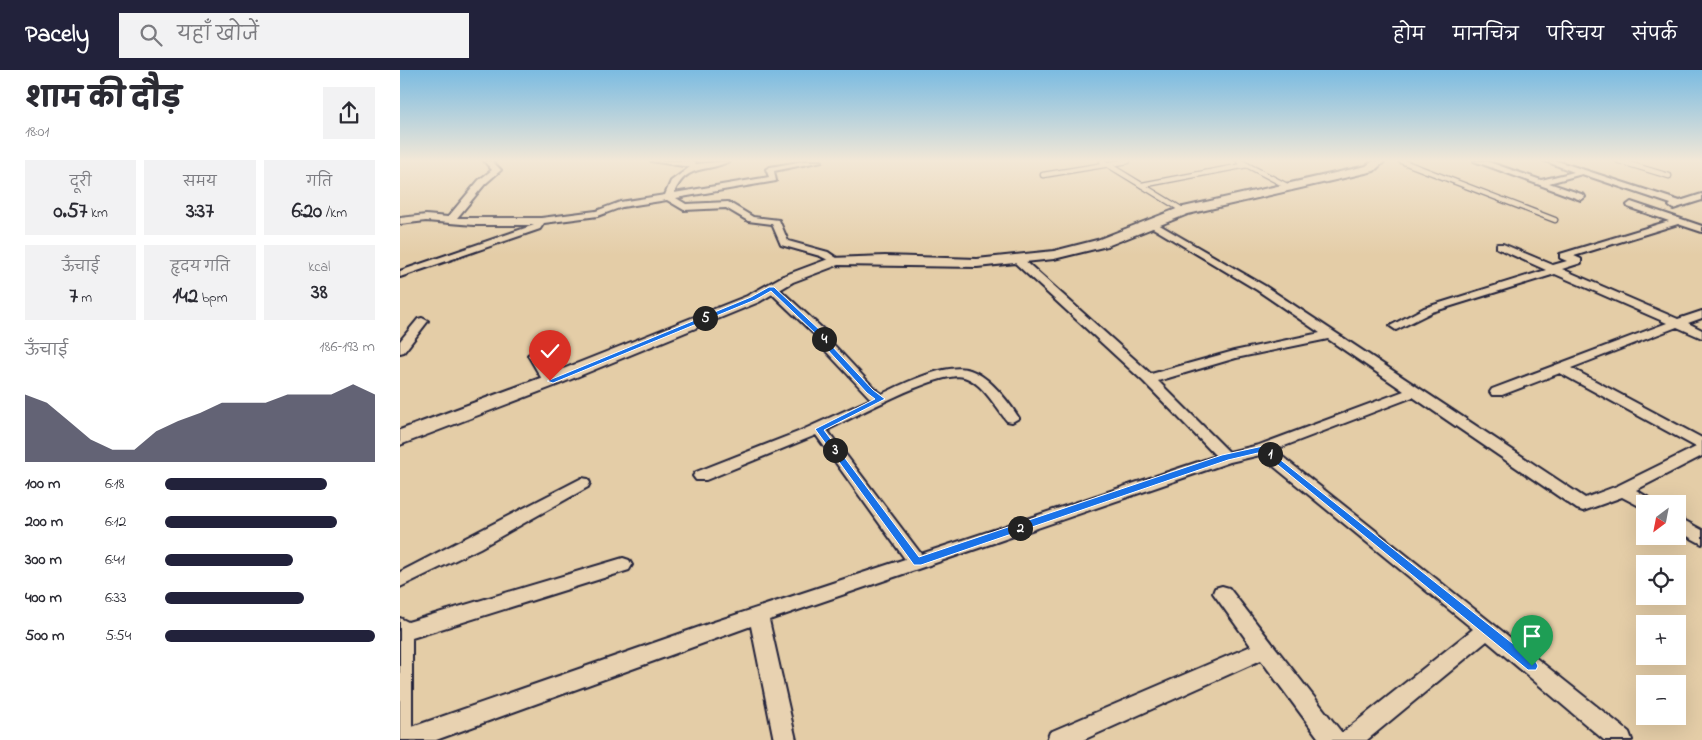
<!DOCTYPE html>
<html lang="hi">
<meta charset="utf-8">
<style>
:root{--surface:#fff;--page:#f2f2f3;--text:#2b2b33;--muted:#7c7c81;--accent:#22223b}
body{margin:0;font-family:"Indie Flower","Playpen Sans Deva",sans-serif;background:var(--page);color:var(--text);height:100vh;display:flex;flex-direction:column;font-size:19px;white-space:nowrap}
*{box-sizing:border-box;margin:0}
p{font-size:16px;color:var(--muted)}
.icon{flex:none;width:28px;height:28px;fill:none;stroke:currentColor;stroke-width:2;stroke-linecap:round;stroke-linejoin:round}
.map{position:relative;flex:1;overflow:hidden}
.sheet{display:flex;flex-direction:column;background:var(--surface);width:400px}
.sheet>*{flex:none}
.needle{width:32px;rotate:212deg}
.tools{position:absolute;left:1236px;top:425px;display:grid;gap:10px}
.tools a{display:grid;place-items:center;width:50px;height:50px;border-radius:0px;background:var(--surface);box-shadow:0 5px 20px #0002;font-size:25px}
.pin{position:absolute;display:grid;place-items:center;width:42px;height:42px;color:#fff;margin:-51px -21px;border-radius:50% 50% 50% 0;rotate:-45deg;box-shadow:0 0 5px #0007}
.pin .icon{rotate:45deg}
.km{position:absolute;width:25px;height:25px;margin:-12px;border-radius:50%;background:#222;color:#fff;font-size:14px;line-height:25px;text-align:center}
.round{display:grid;place-items:center;flex:none;width:52px;height:52px;border-radius:0px;background:var(--page)}
.headline{display:flex;align-items:center;justify-content:space-between;height:85px;padding:0 25px}
h1{font-size:28px;font-weight:800;line-height:38px}
.figures{display:grid;grid-template-columns:repeat(3,1fr);gap:8px;height:85px;padding:5px 25px}
.figures div{display:grid;align-content:center;border-radius:0px;background:var(--page);text-align:center}
.figures b{font-size:21px;font-weight:800}
.figures small{font-size:14px;font-weight:400}
.figures p{font-size:14px}
.chart{height:140px;padding:10px 25px}
.chart p{display:flex;justify-content:space-between}
.chart svg{width:100%;height:90px;margin-top:5px;fill:var(--accent);opacity:.7}
ul{padding:0 25px;list-style:none;font-size:16px}
li{display:grid;grid-template-columns:80px 60px 1fr;align-items:center;height:38px}
li i{height:12px;border-radius:6px;background:var(--accent)}
header{display:flex;align-items:center;gap:30px;box-sizing:border-box;height:70px;padding:0 25px;background:var(--accent);color:#fff}
header strong{font-size:24px}
nav{display:flex;gap:28px;margin-inline-start:auto;font-size:18px}
.search{width:350px;height:45px;background:var(--page);display:flex;align-items:center;gap:12px;box-sizing:border-box;padding:0 18px;border-radius:0px;color:var(--muted);font-size:19px}
main{display:flex;flex:1;min-height:0}
.map>svg:first-child{display:block}
</style>
<header>
<strong>Pacely</strong>
<div class="search"><svg class="icon" aria-label="search" viewBox="0 0 24 24"><circle cx="10" cy="10" r="6"/><path d="M15 15l6 6"/></svg>यहाँ खोजें</div>
<nav><a>होम</a><a>मानचित्र</a><a>परिचय</a><a>संपर्क</a></nav>
</header>
<main>
<section class="sheet">
<div class="headline"><div><h1>शाम की दौड़</h1><p>18:01</p></div><a class="round"><svg class="icon" aria-label="share" viewBox="0 0 24 24"><path d="M12 15V3M7 8l5-5 5 5M5 13v7h14v-7"/></svg></a></div>
<div class="figures">
<div><p>दूरी</p><b>0.57<small> km</small></b></div>
<div><p>समय</p><b>3:37</b></div>
<div><p>गति</p><b>6:20<small> /km</small></b></div>
</div>
<div class="figures">
<div><p>ऊँचाई</p><b>7<small> m</small></b></div>
<div><p>हृदय गति</p><b>142<small> bpm</small></b></div>
<div><p>kcal</p><b>38</b></div>
</div>
<div class="chart"><p><span>ऊँचाई</span>186–193 m</p>
<svg viewBox="0 0 160 44" preserveAspectRatio="none"><path d="M0 44V11L10 15L20 24L30 33L40 38L50 38L60 29L70 24L80 20L90 15L100 15L110 15L120 11L130 11L140 11L150 6L160 11V44z"/></svg>
</div>
<ul>
<li><b>100 m</b>6:18<i style="width:77%"></i></li>
<li><b>200 m</b>6:12<i style="width:82%"></i></li>
<li><b>300 m</b>6:41<i style="width:61%"></i></li>
<li><b>400 m</b>6:33<i style="width:66%"></i></li>
<li><b>500 m</b>5:54<i style="width:100%"></i></li>
</ul>
</section>
<div class="map">
<svg width="1302" height="670" viewBox="0 0 1302 670">
<rect width="100%" height="100%" fill="#e4cda7"/>
<filter id="ink" filterUnits="userSpaceOnUse"><feTurbulence type="fractalNoise" baseFrequency=".02" numOctaves="2"/><feDisplacementMap in="SourceGraphic" scale="10" xChannelSelector="R" yChannelSelector="G"/><feConvolveMatrix kernelMatrix="1 2 1 2 8 2 1 2 1" color-interpolation-filters="sRGB"/></filter>
<g filter="url(#ink)">
<g fill="none" stroke-linecap="round" stroke-linejoin="round">
<defs>
<g id="lane">
<path d="M702,91L784,141"/>
<path d="M839,91L891,118"/>
<path d="M1001,91L1155,150"/>
<path d="M1219,91L1269,106"/>
<path d="M643,105L728,91"/>
<path d="M742,115L847,95"/>
</g>
<g id="street">
<path d="M84,91H92L101,100L85,114L57,148H141L196,141L220,132L265,125L271,111L290,97L251,91H291L296,94L329,91C309,103 287,92 274,123L369,107L366,99L370,97L404,91H422L374,101L376,111L276,128L286,134L328,132L353,147L379,150L388,171L428,182L441,191L436,194L420,186L381,175L372,154L348,151L326,138L284,140L267,130L222,137L198,146L144,153L140,159L0,207V201L134,155H74L26,151L0,154V148L26,145L48,147L79,110L92,100Z"/>
<path d="M1074,91H1086L1141,110L1174,102L1145,91H1157L1280,131L1302,124V130L1273,139L1269,136L1271,134L1182,104L1149,113L1184,125L1185,127L1181,130Z"/>
<path d="M1231,132L1302,156V162L1278,154L1174,186L1181,189V193L1162,199L1278,249L1302,241V248L1288,253L1302,260V268L1277,257L1171,298L1302,368V386L1236,420L1252,430L1254,434H1245V439L1222,427L1183,441L1177,439L1013,327L874,380L1229,662L1232,670H1204L1087,571L967,670H920L861,590L683,670H647L650,662L851,576L813,523L815,518L822,516L829,518L942,663L1073,559L860,385L830,392L369,550L396,670H374L351,556L36,670H0V548L8,552L223,488L229,490L232,495L229,500L12,568V657L311,553L505,489L416,365L306,410H296L293,406L296,402L398,362L471,329L424,279L416,266L368,220V216H376L425,261L433,274L475,319L482,324C503,314 547,292 570,300C590,307 608,331 619,348L612,352L607,351C596,338 582,312 564,307C539,300 453,348 427,360L521,484L816,386L744,312L614,192V188H622L751,304L834,281L920,263L857,220L748,155V151L751,150L865,216L1185,428L1217,416L1296,377L1160,303L1102,325H1092L1090,322L1092,319L1267,253L1155,204L1032,242L996,260L990,256L1024,238L1146,200L1097,178V174H1103L1153,195L1167,191L1160,188V184L1269,151L1228,137L1227,135ZM928,269L1004,321L859,375L829,382L758,311L836,288Z"/>
<path d="M22,248L28,251L4,282L0,283V271L18,249Z"/>
<path d="M134,281L138,282L157,311L155,314H145L143,311L128,285Z"/>
<path d="M182,408L188,409L190,413L188,417L80,478L0,517V502Z"/>
<path d="M1278,447L1302,460V474L1278,461Z"/>
</g>
<path id="secondary" d="M973,91H985L974,101L788,144L707,176L654,189L577,197L438,195L393,212L359,232L157,315L0,375V360L143,307L347,226L383,206L431,188L485,186L577,189L654,181L697,170L779,138L966,96Z"/>
</defs>
<use href="#lane" stroke="#22223b" stroke-width="7"/>
<use href="#street" stroke="#22223b" stroke-width="4"/>
<use href="#secondary" stroke="#22223b" stroke-width="4"/>
<use href="#lane" stroke="#e8d2b1" stroke-width="4.5"/>
<use href="#street" fill="#e8d2b1" fill-rule="evenodd"/>
<use href="#secondary" fill="#e8d2b1" fill-rule="evenodd"/>
</g>
</g>
<linearGradient id="sky" x2="0" y2="1"><stop stop-color="#7bbbe1"/><stop offset="0.49" stop-color="#f3e8d7"/><stop offset="1" stop-color="#f3e8d7" stop-opacity="0"/></linearGradient>
<rect width="1302" height="185" fill="url(#sky)"/>
<path fill="#1a73e8" stroke="#fff" d="M369,217H374L423,263L430,274L473,320L485,329L424,360L519,487L822,385L863,376L1136,592L1138,596L1136,600H1128L862,382L828,390L521,495H514L415,359L475,329L467,323L425,277L418,266L371,221L355,230L153,313L147,311L351,227Z"/>
</svg>
<div class="tools">
<a><svg class="needle" viewBox="-14 -14 28 28"><path d="M0-13l5 13h-10z" fill="#e53935"/><path d="M0 13l5-13h-10z" fill="#7c7c81"/></svg></a>
<a><svg class="icon" aria-label="locate" viewBox="0 0 24 24"><circle cx="12" cy="12" r="6"/><path d="M12 2v4M12 18v4M2 12h4M18 12h4"/></svg></a>
<a>+</a>
<a>−</a>
</div>
<div class="pin" style="left:1132px;top:596px;background:#1e9e55"><svg class="icon" aria-label="arrive" viewBox="0 0 24 24"><path d="M6 21V4h12l-3 4 3 4H6"/></svg></div>
<div class="pin" style="left:150px;top:311px;background:#d93025"><svg class="icon" aria-label="check" viewBox="0 0 24 24"><path d="M5 12l5 5 9-10"/></svg></div>
<b class="km" style="left:870px;top:384px">1</b>
<b class="km" style="left:620px;top:458px">2</b>
<b class="km" style="left:435px;top:380px">3</b>
<b class="km" style="left:424px;top:269px">4</b>
<b class="km" style="left:305px;top:248px">5</b>
</div>
</main>
